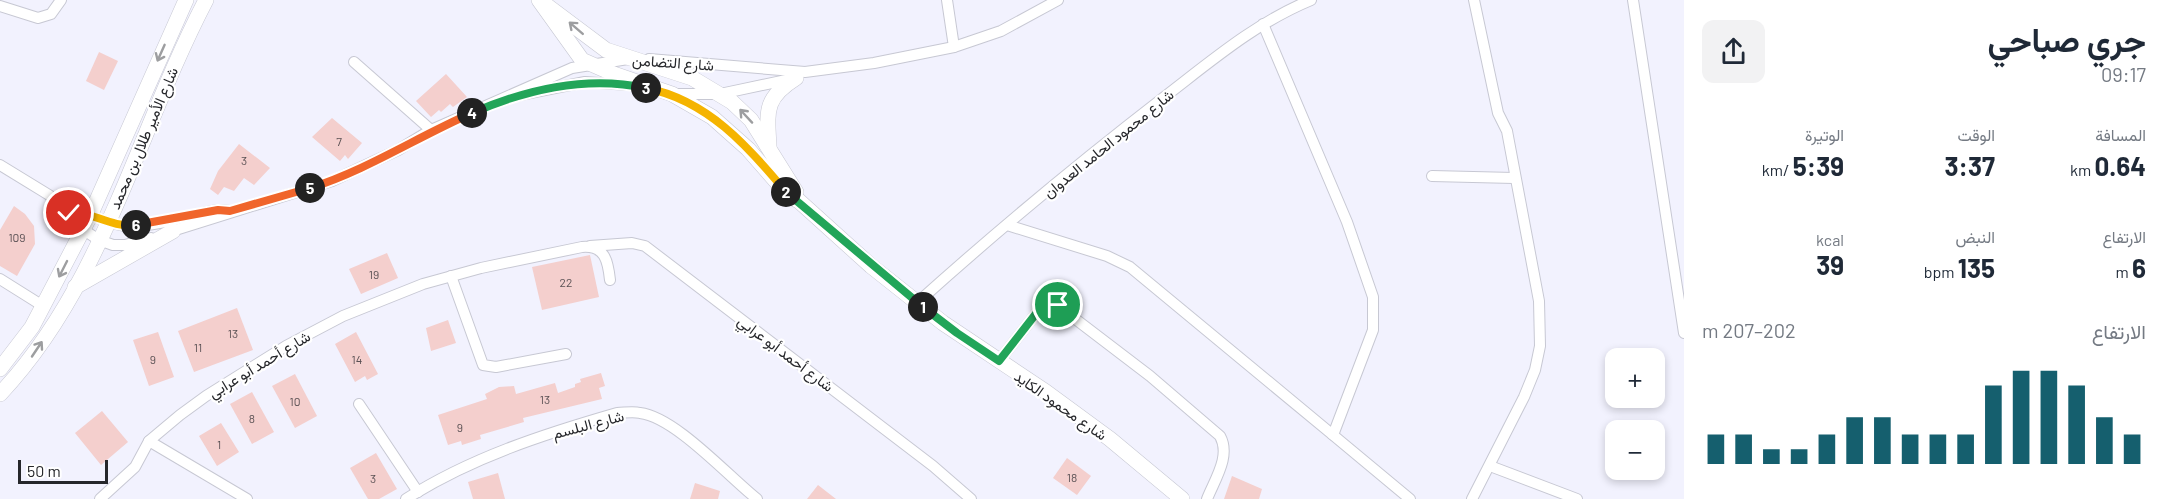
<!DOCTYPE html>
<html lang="ar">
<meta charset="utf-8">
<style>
:root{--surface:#fff;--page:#f2f2f3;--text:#1f2937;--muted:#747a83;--accent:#155f6e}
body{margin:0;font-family:Barlow,Vazirmatn,sans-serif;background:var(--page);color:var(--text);direction:rtl;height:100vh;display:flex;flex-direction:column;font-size:22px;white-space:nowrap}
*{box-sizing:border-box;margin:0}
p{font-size:20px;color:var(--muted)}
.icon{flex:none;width:33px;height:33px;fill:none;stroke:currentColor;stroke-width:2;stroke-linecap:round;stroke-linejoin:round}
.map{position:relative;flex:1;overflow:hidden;direction:ltr}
.sheet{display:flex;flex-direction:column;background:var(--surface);width:480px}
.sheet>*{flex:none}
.tools{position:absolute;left:1605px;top:348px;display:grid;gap:12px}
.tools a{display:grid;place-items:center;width:60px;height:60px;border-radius:12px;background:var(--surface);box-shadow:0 3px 9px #0003;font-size:30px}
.scale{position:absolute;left:18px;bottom:15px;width:90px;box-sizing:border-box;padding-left:6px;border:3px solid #26272b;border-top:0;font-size:16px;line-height:21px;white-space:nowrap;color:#26272b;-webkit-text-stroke:4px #fff;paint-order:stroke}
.pin{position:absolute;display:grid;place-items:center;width:51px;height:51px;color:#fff;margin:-26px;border:3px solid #fff;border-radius:50%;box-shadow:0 2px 6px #0007}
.km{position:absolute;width:30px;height:30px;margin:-15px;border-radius:50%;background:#222;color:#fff;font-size:16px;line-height:30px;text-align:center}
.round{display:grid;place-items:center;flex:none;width:63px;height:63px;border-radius:12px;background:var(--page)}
.overview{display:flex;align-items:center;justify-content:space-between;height:102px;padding:0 18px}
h1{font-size:33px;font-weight:700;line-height:45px}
.stats{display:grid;grid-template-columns:repeat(3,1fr);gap:9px;height:102px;padding:6px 18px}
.stats div{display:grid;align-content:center}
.stats b{font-size:26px;font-weight:700}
.stats small{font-size:16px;font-weight:400}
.stats p{font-size:16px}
.chart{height:168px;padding:12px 18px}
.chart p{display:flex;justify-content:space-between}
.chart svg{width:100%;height:108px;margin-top:6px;stroke:var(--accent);stroke-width:6}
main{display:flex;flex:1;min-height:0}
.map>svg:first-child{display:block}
</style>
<main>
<section class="sheet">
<div class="overview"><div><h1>جري صباحي</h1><p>09:17</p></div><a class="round"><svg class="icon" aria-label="share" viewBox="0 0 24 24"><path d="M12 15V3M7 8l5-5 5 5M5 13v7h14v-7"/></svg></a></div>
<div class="stats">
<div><p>المسافة</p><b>0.64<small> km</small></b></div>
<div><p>الوقت</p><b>3:37</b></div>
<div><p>الوتيرة</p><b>5:39<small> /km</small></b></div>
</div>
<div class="stats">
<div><p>الارتفاع</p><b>6<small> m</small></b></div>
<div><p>النبض</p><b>135<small> bpm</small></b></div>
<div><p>kcal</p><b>39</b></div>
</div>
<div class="chart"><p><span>الارتفاع</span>202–207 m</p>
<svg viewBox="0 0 160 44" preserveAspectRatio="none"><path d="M5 44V32M15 44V32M25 44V38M35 44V38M45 44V32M55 44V25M65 44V25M75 44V32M85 44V32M95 44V32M105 44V12M115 44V6M125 44V6M135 44V12M145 44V25M155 44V32"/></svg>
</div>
</section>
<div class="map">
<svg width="1684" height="499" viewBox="0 0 1684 499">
<rect width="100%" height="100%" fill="#f2f2fe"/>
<g fill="#f4cfcd">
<path d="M99,52L118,61L104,90L86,81Z"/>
<path d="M446,74L467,97L453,107L450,104L441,112L439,110L431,117L416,101Z"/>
<path d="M332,118L362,143L348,159L345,155L340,161L312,137Z"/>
<path d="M239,144L270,168L254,185L244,178L234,191L224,187L218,195L210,189L218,171Z"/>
<path d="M14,206L25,214L34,226L35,244L17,276L0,266V230Z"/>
<path d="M387,253L398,278L361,294L349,269Z"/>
<path d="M590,255L599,297L542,310L532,267Z"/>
<path d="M237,308L253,350L194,372L178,331Z"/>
<path d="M448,320L456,343L431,351L426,328Z"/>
<path d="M158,332L174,377L149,386L133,340Z"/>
<path d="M356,332L378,374L367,380L365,376L355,382L335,344Z"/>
<path d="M601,373L605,386L599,388L602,399L523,418L524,422L480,435L481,439L462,445L461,441L448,445L438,415L487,399L485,394L499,387L514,386L516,394L555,383L558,393L575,387V384L581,382L580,379Z"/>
<path d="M295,374L317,416L295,428L272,386Z"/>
<path d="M252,392L274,432L252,444L230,404Z"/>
<path d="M102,411L128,442L101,465L75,433Z"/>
<path d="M221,423L239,452L217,466L199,436Z"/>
<path d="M376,453L397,489L379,499H368L350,468Z"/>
<path d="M1067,458L1091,476L1077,495L1053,478Z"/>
<path d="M498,473L505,499H473L468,482Z"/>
<path d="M1232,476L1262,489L1259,499H1224Z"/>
<path d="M695,483L720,491L718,499H690Z"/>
<path d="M818,485L836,499H807Z"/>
</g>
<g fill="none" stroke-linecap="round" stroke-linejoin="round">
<defs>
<g id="street">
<path d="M947,0L954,47"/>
<path d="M1633,0L1684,333"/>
<path d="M0,6L38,18L51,14L61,0"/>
<path d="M1263,24L1347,222L1373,297V330L1333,435L1410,499"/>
<path d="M649,59L805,72L874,63L954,47L1001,31L1058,0"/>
<path d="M354,62L431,130"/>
<path d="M674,94H720L791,79"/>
<path d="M515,96L585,82L629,85"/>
<path d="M0,165L49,195L69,213L73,223L99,240L113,245H125L151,238"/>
<path d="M1432,176L1514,178"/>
<path d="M69,213C88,210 107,225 128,226C158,227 189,215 218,210L230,211"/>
<path d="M1007,225L1107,256L1130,267L1333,435"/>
<path d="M169,232L332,181L398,150L431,130L572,68L628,59"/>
<path d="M590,246L632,243L645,246L933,466L971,499"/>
<path d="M451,276L483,365L496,367L566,354"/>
<path d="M0,279L43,306"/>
<path d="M918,302C997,231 1079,163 1163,98C1210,62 1255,23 1311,0"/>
<path d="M999,361L1042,306L1057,305L1150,376L1220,436C1231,456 1215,479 1207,499"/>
<path d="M359,404L418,492"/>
<path d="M149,441L247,499"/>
<path d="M1490,466L1577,499"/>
<path d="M100,499L135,467L149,441L180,415L206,396L286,346L343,316L423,284L481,268L582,247C605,245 608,261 610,280"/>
<path d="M406,499C470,458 544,434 617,413C624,413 633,411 640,413C675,417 728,476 757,499"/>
<path d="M1472,499L1524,397L1535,370L1540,346L1539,301L1507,131L1498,113L1474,0"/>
</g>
<g id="secondary">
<path d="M539,0L582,60L614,74L672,94L712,117L748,149L789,196L799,201L871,266L943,323L1046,392L1110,439L1182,499"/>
<path d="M546,5L606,50L692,78L732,102L751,120L796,192"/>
<path d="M769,146C767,111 764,98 796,78"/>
<path d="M75,287L173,231"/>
<path d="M0,369L32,327L90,216L186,0"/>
<path d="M0,394C103,285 138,130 206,0"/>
</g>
</defs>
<use href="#street" stroke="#c7c8d3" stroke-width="12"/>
<use href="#secondary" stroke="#c7c8d3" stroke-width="16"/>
<use href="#street" stroke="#fff" stroke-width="10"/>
<use href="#secondary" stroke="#fff" stroke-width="15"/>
</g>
<defs><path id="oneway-shaft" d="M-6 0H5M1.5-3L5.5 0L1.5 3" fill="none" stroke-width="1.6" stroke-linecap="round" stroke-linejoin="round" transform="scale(1.5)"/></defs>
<g stroke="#9d9ea0">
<use href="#oneway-shaft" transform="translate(576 28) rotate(-139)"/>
<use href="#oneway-shaft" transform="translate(161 53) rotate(114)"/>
<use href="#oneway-shaft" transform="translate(746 116) rotate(-133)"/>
<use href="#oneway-shaft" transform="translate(63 269) rotate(117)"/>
<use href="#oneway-shaft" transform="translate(37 349) rotate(-56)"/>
</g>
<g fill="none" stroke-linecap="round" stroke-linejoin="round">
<defs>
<path id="split-1" d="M923,307L957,333L999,361L1042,306L1049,304L1058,305"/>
<path id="split-2" d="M786,192L923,307"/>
<path id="split-3" d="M646,88C707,100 748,146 786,192"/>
<path id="split-4" d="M472,113C527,89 586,75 646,88"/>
<path id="split-5" d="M310,188C367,170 417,137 472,113"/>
<path id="split-6" d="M136,225L218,210L230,211L310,188"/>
<path id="split-7" d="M69,213C91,210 109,228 136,225"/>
</defs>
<use href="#split-1" stroke="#fff" stroke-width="12"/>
<use href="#split-2" stroke="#fff" stroke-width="12"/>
<use href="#split-3" stroke="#fff" stroke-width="12"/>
<use href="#split-4" stroke="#fff" stroke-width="12"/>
<use href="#split-5" stroke="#fff" stroke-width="12"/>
<use href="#split-6" stroke="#fff" stroke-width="12"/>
<use href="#split-7" stroke="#fff" stroke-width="12"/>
<use href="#split-1" stroke="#22a559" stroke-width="8"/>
<use href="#split-2" stroke="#22a559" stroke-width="8"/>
<use href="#split-3" stroke="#f5b400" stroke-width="8"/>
<use href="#split-4" stroke="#22a559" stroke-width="8"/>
<use href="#split-5" stroke="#f0652b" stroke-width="8"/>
<use href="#split-6" stroke="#f0652b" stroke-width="8"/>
<use href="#split-7" stroke="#f5b400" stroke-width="8"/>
</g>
<g text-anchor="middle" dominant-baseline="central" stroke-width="4.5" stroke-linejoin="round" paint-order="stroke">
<g font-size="12" fill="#5a5154">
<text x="339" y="141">7</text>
<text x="244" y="160">3</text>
<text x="17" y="237">109</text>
<text x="374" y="274">19</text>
<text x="566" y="282">22</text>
<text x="233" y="333">13</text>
<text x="198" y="347">11</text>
<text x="153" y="359">9</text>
<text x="357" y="359">14</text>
<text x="545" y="399">13</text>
<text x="295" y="401">10</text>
<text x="252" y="418">8</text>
<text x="460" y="427">9</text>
<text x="219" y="444">1</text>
<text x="1072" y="477">18</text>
<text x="373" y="478">3</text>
</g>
<g font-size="15" fill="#26272b" stroke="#fff">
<text transform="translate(673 62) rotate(4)">شارع التضامن</text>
<text transform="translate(143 138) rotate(-67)">شارع الأمير طلال بن محمد</text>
<text transform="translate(1108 143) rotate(-39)">شارع محمود الحامد العدوان</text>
<text transform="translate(786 353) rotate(37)">شارع أحمد أبو عرابي</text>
<text transform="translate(259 364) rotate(-31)">شارع أحمد أبو عرابي</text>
<text transform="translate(1061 405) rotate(35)">شارع محمود الكايد</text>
<text transform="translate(588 424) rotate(-15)">شارع البلسم</text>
</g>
</g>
</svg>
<div class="tools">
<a>+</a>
<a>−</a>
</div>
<div class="scale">50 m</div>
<div class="pin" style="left:1058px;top:305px;background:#1e9e55"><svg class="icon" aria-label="arrive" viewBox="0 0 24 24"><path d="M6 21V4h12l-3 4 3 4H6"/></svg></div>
<div class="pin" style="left:69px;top:213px;background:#d93025"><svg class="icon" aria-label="check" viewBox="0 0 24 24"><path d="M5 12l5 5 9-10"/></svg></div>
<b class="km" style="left:923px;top:307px">1</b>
<b class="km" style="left:786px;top:192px">2</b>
<b class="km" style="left:646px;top:88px">3</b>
<b class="km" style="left:472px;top:113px">4</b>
<b class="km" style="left:310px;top:188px">5</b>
<b class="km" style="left:136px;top:225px">6</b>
</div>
</main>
